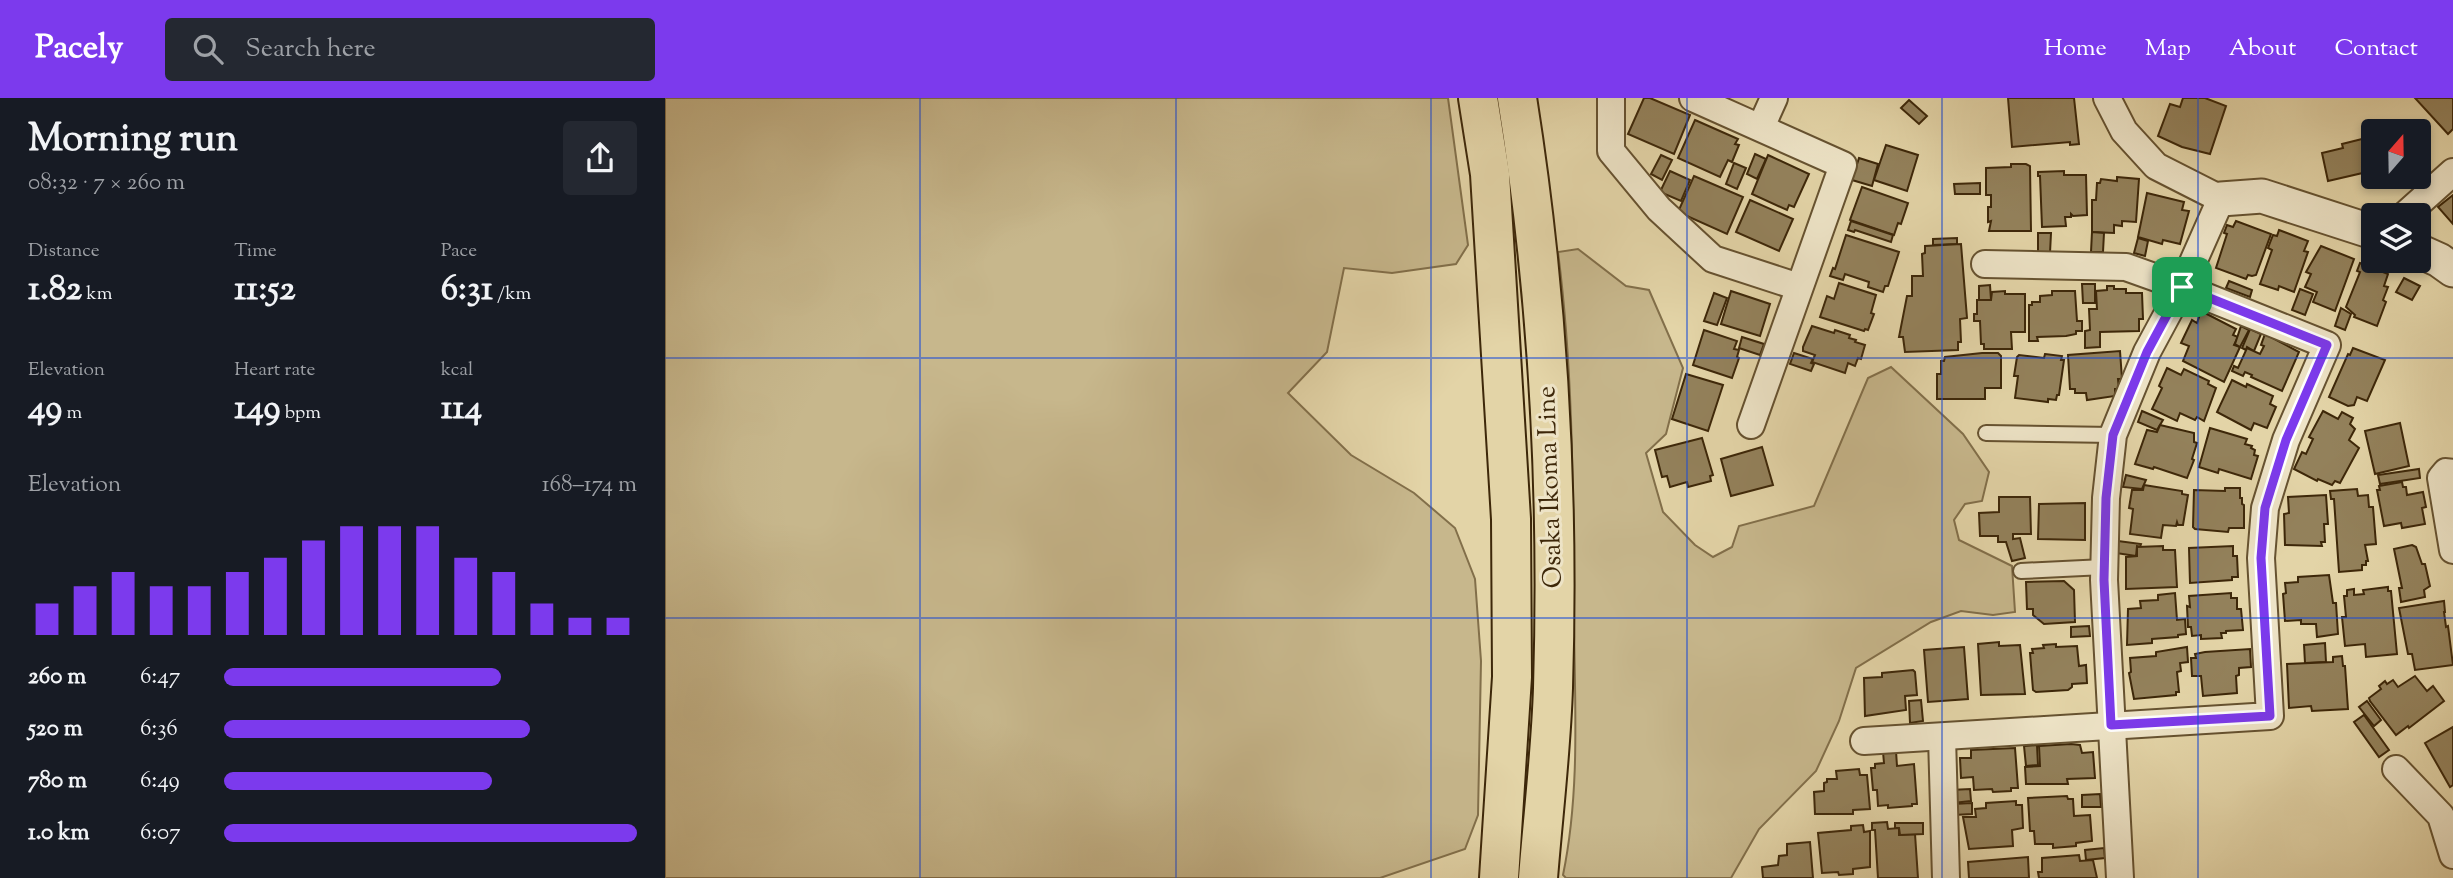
<!DOCTYPE html>
<meta charset="utf-8">
<style>
:root{--surface:#171b24;--page:#242831;--text:#f1f3f6;--muted:#9ea1a6;--accent:#7c3aed}
body{margin:0;font-family:"Sorts Mill Goudy",serif;background:var(--page);color:var(--text);height:100vh;display:flex;flex-direction:column;font-size:26px;white-space:nowrap}
*{box-sizing:border-box;margin:0}
p{font-size:23px;color:var(--muted)}
.icon{flex:none;width:38px;height:38px;fill:none;stroke:currentColor;stroke-width:2;stroke-linecap:round;stroke-linejoin:round}
.map{position:relative;flex:1;overflow:hidden}
.drawer{display:flex;flex-direction:column;background:var(--surface);width:665px}
.drawer>*{flex:none}
.needle{width:46px;rotate:20deg}
.tools{position:absolute;left:1696px;top:21px;display:grid;gap:14px}
.tools a{display:grid;place-items:center;width:70px;height:70px;border-radius:7px;background:var(--surface);box-shadow:0 4px 10px #0003;font-size:35px}
.pin{position:absolute;display:grid;place-items:center;width:60px;height:60px;color:#fff;margin:-30px;border-radius:14px;box-shadow:0 4px 10px #0006}
.round{display:grid;place-items:center;flex:none;width:74px;height:74px;border-radius:7px;background:var(--page)}
.overview{display:flex;align-items:center;justify-content:space-between;height:119px;padding:0 28px}
h1{font-size:38px;font-weight:700;line-height:52px}
.figures{display:grid;grid-template-columns:repeat(3,1fr);gap:10px;height:119px;padding:7px 28px}
.figures div{display:grid;align-content:center}
.figures b{font-size:35px;font-weight:700}
.figures small{font-size:19px;font-weight:400}
.figures p{font-size:19px}
.chart{height:196px;padding:14px 28px}
.chart p{display:flex;justify-content:space-between}
.chart svg{width:100%;height:126px;margin-top:7px;stroke:var(--accent);stroke-width:6}
ul{padding:0 28px;list-style:none;font-size:23px}
li{display:grid;grid-template-columns:112px 84px 1fr;align-items:center;height:52px}
li i{height:18px;border-radius:9px;background:var(--accent)}
header{display:flex;align-items:center;gap:42px;box-sizing:border-box;height:98px;padding:0 35px;background:var(--accent);color:#fff}
header strong{font-size:33px}
nav{display:flex;gap:38px;margin-inline-start:auto;font-size:24px}
.search{width:490px;height:63px;background:var(--page);display:flex;align-items:center;gap:18px;box-sizing:border-box;padding:0 24px;border-radius:7px;color:var(--muted);font-size:26px}
main{display:flex;flex:1;min-height:0}
.map>svg:first-child{display:block}
</style>
<header>
<strong>Pacely</strong>
<div class="search"><svg class="icon" aria-label="search" viewBox="0 0 24 24"><circle cx="10" cy="10" r="6"/><path d="M15 15l6 6"/></svg>Search here</div>
<nav><a>Home</a><a>Map</a><a>About</a><a>Contact</a></nav>
</header>
<main>
<section class="drawer">
<div class="overview"><div><h1>Morning run</h1><p>08:32 · 7 × 260 m</p></div><a class="round"><svg class="icon" aria-label="share" viewBox="0 0 24 24"><path d="M12 15V3M7 8l5-5 5 5M5 13v7h14v-7"/></svg></a></div>
<div class="figures">
<div><p>Distance</p><b>1.82<small> km</small></b></div>
<div><p>Time</p><b>11:52</b></div>
<div><p>Pace</p><b>6:31<small> /km</small></b></div>
</div>
<div class="figures">
<div><p>Elevation</p><b>49<small> m</small></b></div>
<div><p>Heart rate</p><b>149<small> bpm</small></b></div>
<div><p>kcal</p><b>114</b></div>
</div>
<div class="chart"><p><span>Elevation</span>168–174 m</p>
<svg viewBox="0 0 160 44" preserveAspectRatio="none"><path d="M5 44V33M15 44V27M25 44V22M35 44V27M45 44V27M55 44V22M65 44V17M75 44V11M85 44V6M95 44V6M105 44V6M115 44V17M125 44V22M135 44V33M145 44V38M155 44V38"/></svg>
</div>
<ul>
<li><b>260 m</b>6:47<i style="width:67%"></i></li>
<li><b>520 m</b>6:36<i style="width:74%"></i></li>
<li><b>780 m</b>6:49<i style="width:65%"></i></li>
<li><b>1.0 km</b>6:07<i style="width:100%"></i></li>
</ul>
</section>
<div class="map">
<svg width="1788" height="780" viewBox="0 0 1788 780">
<rect width="100%" height="100%" fill="#e3d4a7"/>
<filter id="stains"><feTurbulence type="fractalNoise" baseFrequency=".00286" numOctaves="4"/><feColorMatrix values="0 0 0 0 .2 0 0 0 0 .09 0 0 0 0 .02 0 0 0 .5 -.17"/></filter>
<radialGradient id="worn" r=".72"><stop offset=".6" stop-color="#630" stop-opacity="0"/><stop offset="1" stop-color="#630" stop-opacity=".3"/></radialGradient>
<g fill="#c7b78c" stroke="#826f4a" stroke-width="2">
<path d="M0,0H783L803,147L791,166L727,175L679,170L662,254L623,295L686,357L749,395L790,430L810,481L816,563L813,717L800,751L715,780H0Z"/>
<path d="M913,151L961,188L984,192L1018,270L1001,336L981,355L998,414L1030,447L1048,459L1067,449L1074,428L1149,408L1203,280L1226,269L1298,336L1324,374L1317,403L1300,406L1289,422L1294,442L1347,468L1350,514L1328,517L1296,513L1266,524L1191,570L1174,623L1151,673L1094,731L1066,780H901L898,777C915,695 910,610 909,527C908,403 909,278 893,154Z"/>
</g>
<g fill="#93815b" stroke="#3d2709" stroke-width="2">
<path d="M979,0H985L1025,17L1009,56L963,36Z"/>
<path d="M1343,0H1409L1414,46L1405,47V44L1347,49Z"/>
<path d="M1518,0H1540L1561,8L1545,56L1517,49L1493,38L1505,6L1515,9Z"/>
<path d="M1750,0H1788V31L1783,36Z"/>
<path d="M1244,2L1262,18L1254,26L1236,10Z"/>
<path d="M1030,22L1073,41L1070,46L1074,47L1067,64L1063,62L1055,79L1013,60Z"/>
<path d="M1701,40L1702,46L1708,45V76L1703,77L1702,74L1663,83L1657,55L1678,50L1677,46Z"/>
<path d="M1221,47L1253,57L1242,93L1209,82Z"/>
<path d="M1090,56L1101,61L1092,81L1082,76Z"/>
<path d="M996,57L1007,62L997,82L986,76Z"/>
<path d="M1103,57L1144,76L1129,109L1124,107L1122,112L1087,96Z"/>
<path d="M1194,60L1213,66L1207,88L1187,82Z"/>
<path d="M1069,65L1081,70L1072,91L1061,86Z"/>
<path d="M1346,66H1361L1365,68L1366,133H1324L1326,123L1323,124V109H1326V97H1321V70L1346,69Z"/>
<path d="M1005,73L1025,82L1016,103L995,94Z"/>
<path d="M1399,73V77H1421L1422,117L1408,118L1406,116V119H1400L1401,128L1377,129L1375,78H1373V74Z"/>
<path d="M1029,78L1078,99L1062,136L1013,114Z"/>
<path d="M1452,79L1474,81L1471,124L1457,123V128L1449,127V135L1427,134V102H1431L1432,85H1435L1436,81L1452,83Z"/>
<path d="M1315,85V96H1290L1289,86Z"/>
<path d="M1197,89L1243,105L1236,126L1233,125L1229,137L1185,122Z"/>
<path d="M1482,95L1519,104L1517,112L1524,113L1515,146L1498,142L1497,146L1473,139Z"/>
<path d="M1788,97V126L1773,109Z"/>
<path d="M1085,102L1128,121L1114,153L1071,134Z"/>
<path d="M1186,123L1228,137L1226,144L1190,132L1189,134L1183,132Z"/>
<path d="M1571,123L1606,136L1591,177L1587,178L1583,177L1581,181L1551,170L1562,136L1559,135L1562,127L1568,129Z"/>
<path d="M1614,132L1643,143L1639,153L1643,154L1629,194L1614,188L1613,192L1595,186L1607,152L1603,150L1608,137L1612,138Z"/>
<path d="M1427,134L1439,135L1438,154H1426Z"/>
<path d="M1373,135H1386L1385,155H1373Z"/>
<path d="M1181,137L1234,154L1223,188H1220L1218,194L1203,189L1204,184L1180,176L1178,182L1165,178L1168,170L1170,171Z"/>
<path d="M1292,140V146L1268,147V141Z"/>
<path d="M1473,140L1483,143L1480,158L1469,155Z"/>
<path d="M1296,146L1302,220L1295,221L1296,244H1293V252L1240,254L1238,239H1234L1242,198H1247V178H1258L1257,156L1260,155V148Z"/>
<path d="M1656,148L1689,161L1670,213L1648,204L1652,194L1640,189L1646,176L1641,174Z"/>
<path d="M1695,165L1723,176L1719,188L1723,189L1718,202L1721,204L1712,228L1689,219L1690,217L1681,209L1695,174L1692,173Z"/>
<path d="M1739,180L1755,188L1747,202L1731,194Z"/>
<path d="M1564,183L1587,192L1585,199L1561,190Z"/>
<path d="M1174,185L1211,197L1206,215L1209,216L1203,232L1200,231L1199,233L1155,219L1162,198L1169,201Z"/>
<path d="M1417,186H1430V205H1418Z"/>
<path d="M1325,187L1326,202H1314V188Z"/>
<path d="M1442,188H1449V191H1461V195H1477L1478,221H1474V233L1435,234V249L1420,250V233L1425,232L1424,211H1432L1431,193L1442,192Z"/>
<path d="M1635,191L1648,196L1640,217L1627,212Z"/>
<path d="M1066,193L1105,206L1095,238L1056,226Z"/>
<path d="M1340,193V196H1360V234H1346L1347,251H1319V246H1316L1315,223H1309V216H1312V202H1326L1327,194Z"/>
<path d="M1387,193H1410L1412,223H1417V233H1411V236L1401,238L1372,239L1373,243H1364V207H1367V204H1375V198L1387,197Z"/>
<path d="M1049,195L1062,200L1052,227L1039,223Z"/>
<path d="M1676,210L1686,216L1680,232L1670,228Z"/>
<path d="M1536,213L1571,231L1568,237L1573,239L1569,247L1575,249L1559,284L1518,263L1524,248L1516,245L1527,222L1532,225Z"/>
<path d="M1147,228L1169,235L1170,232L1185,237L1184,240L1191,242L1190,244L1200,247L1196,261L1193,260L1190,268L1183,265L1180,275L1147,264L1150,257L1138,253V249Z"/>
<path d="M1576,228L1584,232L1575,249L1570,246Z"/>
<path d="M1585,231L1596,236L1589,253L1582,249L1581,252L1577,250Z"/>
<path d="M1039,232L1072,243L1069,251L1074,252L1072,259L1074,260L1067,280L1028,267Z"/>
<path d="M1600,236L1634,254L1617,293L1586,279L1587,277L1580,274L1578,278L1567,273L1569,268L1573,270L1582,250L1595,256L1599,248L1596,247Z"/>
<path d="M1077,239L1099,246L1095,257L1074,250Z"/>
<path d="M1688,250L1720,262L1702,303L1692,299L1689,307L1683,308L1664,299L1683,256L1685,257Z"/>
<path d="M1455,253L1457,281H1453L1454,291H1450V298L1422,302L1421,295H1410V291H1405L1403,257Z"/>
<path d="M1129,255L1148,261L1146,265L1149,266L1146,273L1125,266Z"/>
<path d="M1317,255H1333L1336,258V290H1320V301H1272V276H1276V263H1279L1280,259Z"/>
<path d="M1380,256L1397,258L1396,262H1399L1394,297H1392L1391,302L1383,301V304L1350,300L1353,278H1349L1352,259L1354,257L1379,260Z"/>
<path d="M1502,270L1516,277L1519,271L1544,283L1543,286L1551,290L1539,323L1532,319L1530,322L1515,315L1512,323L1487,311L1497,290L1494,288Z"/>
<path d="M1021,276L1058,287L1043,333L1007,321Z"/>
<path d="M1567,282L1581,289L1582,286L1608,298L1605,306L1611,309L1602,330L1589,325L1586,332L1552,314Z"/>
<path d="M1477,313L1498,322L1492,332L1473,324Z"/>
<path d="M1658,313L1673,321L1677,314L1688,320L1685,326L1690,331L1684,342L1694,350L1675,385L1670,383L1667,387L1653,381L1652,383L1629,371L1637,354L1641,356L1648,341L1644,339Z"/>
<path d="M1735,325L1744,368L1710,376L1700,333Z"/>
<path d="M1495,327L1529,335V344L1532,345L1527,361L1529,362L1522,380L1489,369L1488,371L1470,366L1482,332L1492,334Z"/>
<path d="M1545,330L1582,341L1580,346L1587,348L1586,350L1590,352L1589,357L1593,358L1586,381L1554,371L1553,375L1534,369Z"/>
<path d="M1037,340L1048,377L1045,378L1046,383L1023,389L1022,384L1005,389L1002,378L997,379L990,352Z"/>
<path d="M1097,349L1108,387L1066,398L1056,361Z"/>
<path d="M1754,371L1755,380L1715,386L1713,377Z"/>
<path d="M1461,377L1481,382L1477,391L1458,389Z"/>
<path d="M1737,384L1738,389H1741L1742,397L1758,394L1761,409L1757,410L1760,426L1737,430L1736,425L1719,428L1712,392H1715L1714,388Z"/>
<path d="M1479,387L1517,393V396L1523,397L1518,427H1513L1512,424L1511,428L1498,427L1496,440L1465,436L1468,411L1464,410L1467,392H1478Z"/>
<path d="M1560,390H1575V400H1577V406L1579,407V430H1564L1563,434L1530,431L1528,429L1529,392L1560,393Z"/>
<path d="M1692,391L1693,398L1703,397L1704,409H1708L1711,446L1700,447L1703,463H1701V467H1697V472L1674,474L1669,401H1666L1665,393Z"/>
<path d="M1661,397L1663,426H1659L1660,444H1656L1657,448L1620,447L1619,416L1624,415L1623,399Z"/>
<path d="M1334,399H1365L1366,436H1348V441L1355,440L1360,460L1347,463L1341,444H1333V438H1315L1314,415L1334,414Z"/>
<path d="M1420,405V442L1373,441L1374,406Z"/>
<path d="M1453,443L1476,446L1475,449L1472,448L1471,458L1451,455Z"/>
<path d="M1747,447L1751,449L1757,466H1760L1765,488L1759,492L1760,499L1736,504L1734,490H1737L1729,451Z"/>
<path d="M1498,448V452H1510L1512,489L1461,491V459L1472,458V449Z"/>
<path d="M1568,448V458H1572L1573,479H1567V482L1525,485L1524,450Z"/>
<path d="M1664,477L1668,505H1671L1673,536L1652,539L1651,526H1636V522L1620,523L1618,496L1621,495L1620,485L1633,484V479Z"/>
<path d="M1399,483L1409,492L1410,524L1379,526L1368,517V511H1362L1361,484Z"/>
<path d="M1723,489V493H1726L1732,556L1701,559L1700,546L1680,548L1677,519H1681L1679,498H1682V492L1689,491V497L1699,496L1698,492Z"/>
<path d="M1510,495L1512,522L1520,521L1521,536L1513,537V539L1487,541V545L1462,547L1463,511L1476,510L1475,503L1493,502V497Z"/>
<path d="M1566,495V500H1572V511H1576L1578,532L1561,533V535H1556L1557,540L1536,541V537L1527,538L1526,529H1523L1522,508L1525,509L1524,498Z"/>
<path d="M1779,503L1780,514H1779L1781,529L1783,528L1788,567L1750,572L1747,556H1743L1734,510Z"/>
<path d="M1424,528L1425,538L1406,539V529Z"/>
<path d="M1334,544V548L1355,547L1360,596L1316,597L1313,546Z"/>
<path d="M1660,545L1661,564L1640,565L1639,547Z"/>
<path d="M1391,546V549L1412,548L1414,568L1421,567L1422,585L1407,586V589L1403,592L1371,594L1368,592L1365,555H1368L1367,551L1379,550L1378,547Z"/>
<path d="M1299,549L1303,601L1263,604L1259,552Z"/>
<path d="M1522,549L1523,564L1515,565L1516,573L1512,574L1514,594H1511V597L1469,601L1464,575L1466,574L1465,560L1491,558V554Z"/>
<path d="M1585,551L1586,569L1574,570V577L1571,578L1572,595L1538,598L1536,578H1527L1526,560H1531L1530,556L1540,554Z"/>
<path d="M1677,558L1678,568H1680L1683,611L1647,613L1646,608L1624,610L1622,566L1668,564V559Z"/>
<path d="M1248,572L1250,574L1252,597L1240,598L1241,612L1200,618L1199,580L1217,579V575Z"/>
<path d="M1750,578L1762,593L1768,588L1779,603L1744,630L1743,628L1731,637L1705,603L1704,600L1716,591L1714,588L1720,583L1722,586L1728,582L1733,589Z"/>
<path d="M1256,602L1258,623L1245,625L1244,603Z"/>
<path d="M1702,603L1716,622L1709,628L1694,609Z"/>
<path d="M1699,617L1724,652L1714,659L1689,624Z"/>
<path d="M1788,629V687L1785,689L1760,645Z"/>
<path d="M1406,646L1415,647L1417,655L1428,654L1430,680L1402,681L1403,686H1361L1360,669L1375,668L1374,648Z"/>
<path d="M1372,647L1373,667L1361,668L1359,648Z"/>
<path d="M1350,650L1353,690H1346V693L1328,694L1327,691L1309,692L1308,679L1296,680L1295,660H1306V652Z"/>
<path d="M1231,653L1232,668L1249,666L1252,706H1247V708L1223,710V707L1213,708L1212,692H1208L1206,670H1210V666L1219,665L1218,654Z"/>
<path d="M1194,671L1195,677H1202L1205,711L1188,712V716H1150L1149,694L1159,693V685L1162,684V681H1172L1171,673Z"/>
<path d="M1305,691L1306,703L1288,705L1286,692Z"/>
<path d="M1435,696L1436,709H1417V697Z"/>
<path d="M1402,698L1403,701H1408L1409,718L1425,717L1427,743L1411,745V748L1388,750V746H1370L1369,733H1365L1363,700Z"/>
<path d="M1351,703V707H1357L1358,730L1347,732L1348,748L1304,751L1298,719H1311L1310,711L1321,710V705Z"/>
<path d="M1307,705V716L1289,717L1288,706Z"/>
<path d="M1222,724L1223,731L1234,730V737L1250,736L1253,780H1213L1210,732H1207V725Z"/>
<path d="M1230,725H1258V736L1235,737L1234,730H1230Z"/>
<path d="M1198,727L1199,734L1205,733V769L1188,771V776L1174,777L1173,774L1157,775L1153,735L1186,732V728Z"/>
<path d="M1145,744L1148,780H1098L1097,769L1113,767L1114,758L1122,757V746Z"/>
<path d="M1439,750L1440,760L1421,762L1420,752Z"/>
<path d="M1414,757L1415,763L1428,762L1432,780H1374L1373,774H1377V760Z"/>
<path d="M1363,759L1364,780H1304L1303,764Z"/>
</g>
<g fill="none" stroke-linecap="round" stroke-linejoin="round">
<defs>
<g id="service">
<path d="M1321,335L1448,337"/>
<path d="M1356,473L1439,469"/>
</g>
<g id="minor">
<path d="M946,0V53L994,111L1048,161L1134,189"/>
<path d="M1028,0L1178,67L1086,327"/>
<path d="M1442,0L1459,33L1491,68L1556,101L1517,189L1482,254L1448,337L1441,400L1439,482L1455,780"/>
<path d="M1096,29L1109,0"/>
<path d="M1740,117L1788,74"/>
<path d="M1788,375L1781,374L1776,380L1788,452"/>
<path d="M1277,639L1281,780"/>
<path d="M1199,643L1605,618L1596,460L1600,410L1621,342L1662,247L1517,189L1461,169L1320,166"/>
<path d="M1731,671L1776,718L1788,757"/>
</g>
<g id="tertiary">
<path d="M1556,101L1597,98L1708,134"/>
<path d="M1754,153L1774,162L1788,172"/>
</g>
<g id="primary">
<path d="M813,0L825,76L846,421L847,579L834,780"/>
<path d="M852,0C883,195 894,393 888,590C886,653 878,717 873,780"/>
</g>
</defs>
<use href="#service" stroke="#665230" stroke-width="18"/>
<use href="#minor" stroke="#665230" stroke-width="30"/>
<use href="#tertiary" stroke="#665230" stroke-width="37"/>
<use href="#primary" stroke="#3d2709" stroke-width="42"/>
<use href="#service" stroke="#ede3c6" stroke-width="14"/>
<use href="#minor" stroke="#ede3c6" stroke-width="26"/>
<use href="#tertiary" stroke="#ede3c6" stroke-width="33"/>
<use href="#primary" stroke="#e3d4a7" stroke-width="38"/>
</g>
<g fill="none" stroke-linecap="round" stroke-linejoin="round">
<defs>
<path id="route" d="M1517,189L1662,247L1621,342L1600,410L1596,460L1605,618L1446,627L1439,482L1441,400L1448,337L1482,254Z"/>
</defs>
<use href="#route" stroke="#fff" stroke-width="14"/>
<use href="#route" stroke="#7c3aed" stroke-width="9"/>
</g>
<path fill="none" stroke="#1d4ed8" stroke-width="2" stroke-opacity="0.55" d="M255,0V780M511,0V780M766,0V780M1022,0V780M1277,0V780M1533,0V780M0,260H1788M0,520H1788"/>
<g text-anchor="middle" dominant-baseline="central" stroke-width="6" stroke-linejoin="round" paint-order="stroke">
<g font-size="26" fill="#3d2709" stroke="#ede3c6">
<text transform="translate(886 389) rotate(-92)">Osaka Ikoma Line</text>
</g>
</g>
<rect width="100%" height="100%" filter="url(#stains)"/>
<rect width="100%" height="100%" fill="url(#worn)"/>
</svg>
<div class="tools">
<a><svg class="needle" viewBox="-14 -14 28 28"><path d="M0-13l5 13h-10z" fill="#e53935"/><path d="M0 13l5-13h-10z" fill="#9ea1a6"/></svg></a>
<a><svg class="icon" aria-label="layers" viewBox="0 0 24 24"><path d="M12 4l9 5-9 5-9-5zM3 14l9 5 9-5"/></svg></a>
</div>
<div class="pin" style="left:1517px;top:189px;background:#1e9e55"><svg class="icon" aria-label="arrive" viewBox="0 0 24 24"><path d="M6 21V4h12l-3 4 3 4H6"/></svg></div>
</div>
</main>
